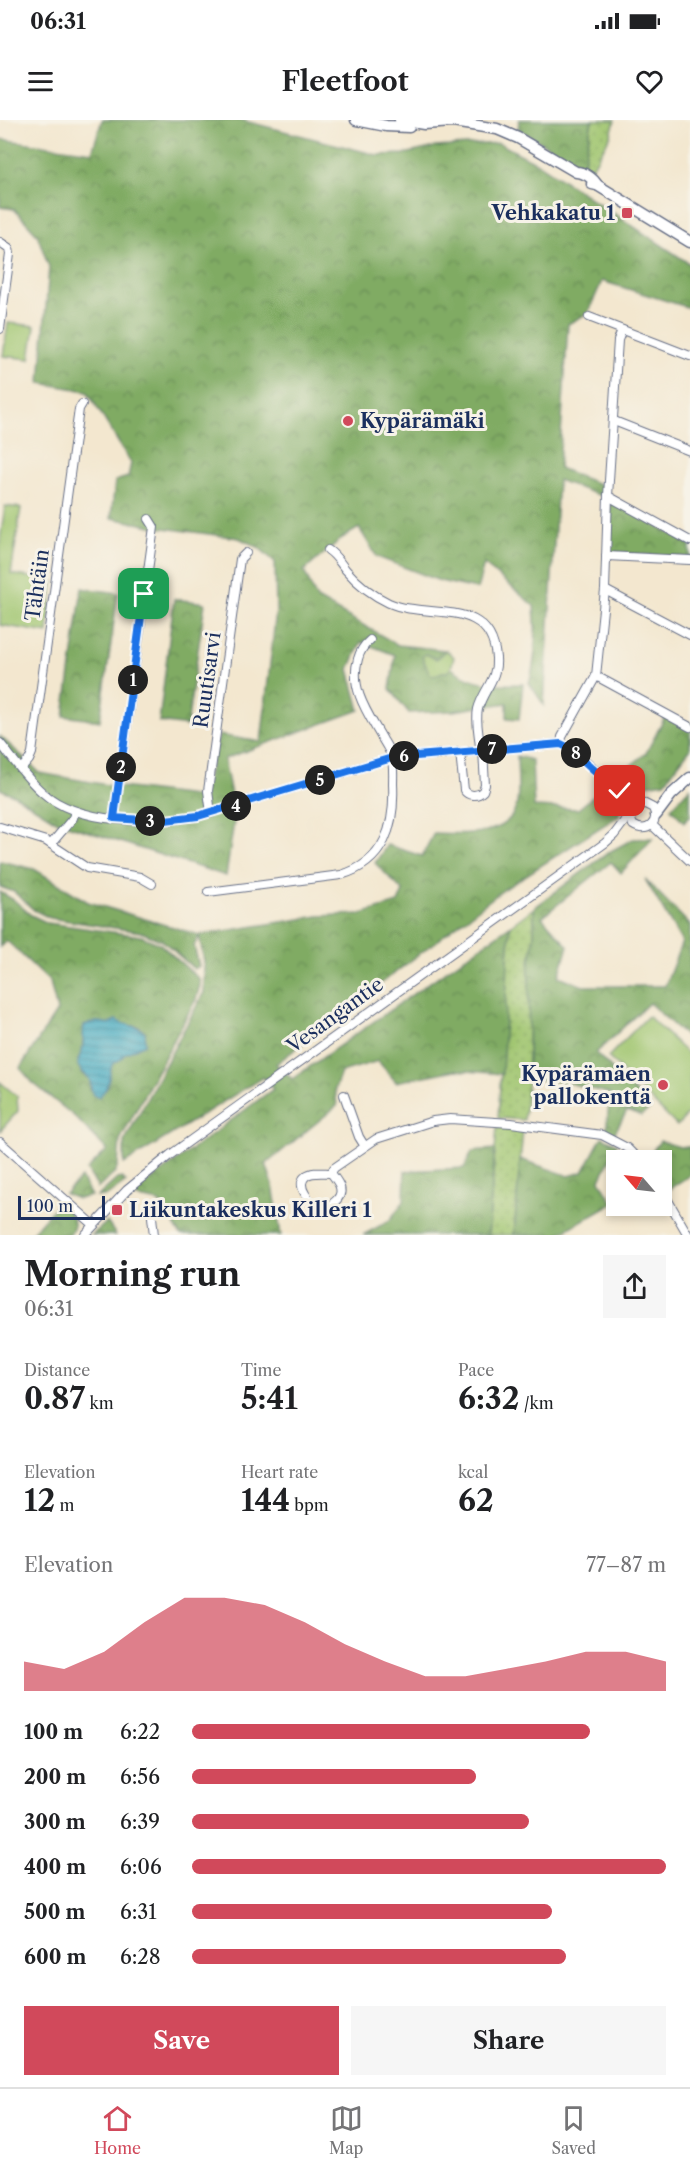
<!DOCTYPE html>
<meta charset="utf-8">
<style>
:root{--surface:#fff;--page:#f6f6f6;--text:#202124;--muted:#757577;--line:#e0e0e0;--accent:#d1495b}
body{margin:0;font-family:"Libre Caslon Text",serif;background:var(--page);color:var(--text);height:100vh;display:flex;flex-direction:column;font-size:22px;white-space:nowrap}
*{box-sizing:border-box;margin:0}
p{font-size:20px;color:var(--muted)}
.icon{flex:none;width:33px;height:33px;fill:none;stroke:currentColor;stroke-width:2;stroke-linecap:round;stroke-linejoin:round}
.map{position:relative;height:1115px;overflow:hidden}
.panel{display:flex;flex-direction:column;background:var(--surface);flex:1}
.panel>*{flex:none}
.needle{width:39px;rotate:298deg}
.fabs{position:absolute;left:606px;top:1030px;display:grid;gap:12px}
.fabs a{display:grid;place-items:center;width:66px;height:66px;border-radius:0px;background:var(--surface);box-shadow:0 3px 9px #0003;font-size:30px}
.scale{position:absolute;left:18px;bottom:15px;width:87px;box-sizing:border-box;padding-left:6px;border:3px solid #1b2f5e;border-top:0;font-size:16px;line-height:21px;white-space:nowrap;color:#1b2f5e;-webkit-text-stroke:4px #f7f3e8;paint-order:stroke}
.pin{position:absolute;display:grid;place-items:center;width:51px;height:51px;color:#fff;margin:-26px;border-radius:12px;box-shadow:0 3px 9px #0006}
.km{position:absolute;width:30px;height:30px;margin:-15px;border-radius:50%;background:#222;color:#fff;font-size:16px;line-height:30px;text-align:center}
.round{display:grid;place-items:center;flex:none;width:63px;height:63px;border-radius:0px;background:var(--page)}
.summary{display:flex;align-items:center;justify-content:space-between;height:102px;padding:0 24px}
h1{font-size:33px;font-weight:700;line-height:45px}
.figures{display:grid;grid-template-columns:repeat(3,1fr);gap:9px;height:102px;padding:6px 24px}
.figures div{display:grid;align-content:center}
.figures b{font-size:30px;font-weight:700}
.figures small{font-size:16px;font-weight:400}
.figures p{font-size:16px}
.chart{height:168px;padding:12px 24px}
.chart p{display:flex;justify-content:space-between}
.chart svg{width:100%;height:108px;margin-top:6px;fill:var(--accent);opacity:.7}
.action{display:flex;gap:12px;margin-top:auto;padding:12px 24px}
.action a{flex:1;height:69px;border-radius:0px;background:var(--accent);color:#fff;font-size:24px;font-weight:700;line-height:69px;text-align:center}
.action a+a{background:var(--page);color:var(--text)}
ul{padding:0 24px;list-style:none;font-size:20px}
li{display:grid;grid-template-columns:96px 72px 1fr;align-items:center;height:45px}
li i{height:15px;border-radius:8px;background:var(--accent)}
.status{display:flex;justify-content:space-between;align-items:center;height:42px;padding:0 30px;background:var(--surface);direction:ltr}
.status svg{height:16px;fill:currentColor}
header{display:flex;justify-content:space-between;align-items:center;height:78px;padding:0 24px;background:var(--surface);font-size:27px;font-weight:700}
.tabs{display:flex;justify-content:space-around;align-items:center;height:84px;border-top:2px solid var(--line);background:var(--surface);font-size:16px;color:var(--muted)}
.tabs a{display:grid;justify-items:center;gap:3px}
.tabs .active{color:var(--accent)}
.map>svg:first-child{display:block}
</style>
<div class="status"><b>06:31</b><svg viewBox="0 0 49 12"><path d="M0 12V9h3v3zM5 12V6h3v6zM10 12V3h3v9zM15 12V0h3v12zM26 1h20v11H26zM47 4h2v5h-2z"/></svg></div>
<header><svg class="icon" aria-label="menu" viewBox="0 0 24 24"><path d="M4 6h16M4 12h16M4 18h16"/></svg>Fleetfoot<svg class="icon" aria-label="heart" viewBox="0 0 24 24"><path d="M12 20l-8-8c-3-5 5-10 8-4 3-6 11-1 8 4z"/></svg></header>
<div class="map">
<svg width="690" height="1115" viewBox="0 0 690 1115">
<defs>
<pattern id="grass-dots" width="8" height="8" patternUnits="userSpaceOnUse" patternTransform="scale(1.5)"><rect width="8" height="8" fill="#a1c671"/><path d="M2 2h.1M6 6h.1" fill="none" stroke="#8aaa64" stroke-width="1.8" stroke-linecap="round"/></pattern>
<pattern id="forest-crowns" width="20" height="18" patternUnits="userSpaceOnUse" patternTransform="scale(1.5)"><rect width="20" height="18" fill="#80ab63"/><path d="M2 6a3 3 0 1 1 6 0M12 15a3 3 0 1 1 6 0" fill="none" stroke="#688c55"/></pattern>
<pattern id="water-rules" width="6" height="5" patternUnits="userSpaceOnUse" patternTransform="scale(1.5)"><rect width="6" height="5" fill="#3fa8bf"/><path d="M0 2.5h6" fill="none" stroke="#34899e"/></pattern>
</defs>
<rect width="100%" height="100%" fill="#f7f3e8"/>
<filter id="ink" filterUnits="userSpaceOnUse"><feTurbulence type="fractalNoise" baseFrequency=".0167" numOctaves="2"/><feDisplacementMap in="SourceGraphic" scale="12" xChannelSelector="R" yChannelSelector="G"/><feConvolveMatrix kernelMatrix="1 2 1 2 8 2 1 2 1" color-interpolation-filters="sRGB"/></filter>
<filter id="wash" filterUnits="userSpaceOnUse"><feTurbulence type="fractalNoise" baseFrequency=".008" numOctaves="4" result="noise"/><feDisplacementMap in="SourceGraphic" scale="24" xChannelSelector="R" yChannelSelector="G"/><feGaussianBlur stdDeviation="1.35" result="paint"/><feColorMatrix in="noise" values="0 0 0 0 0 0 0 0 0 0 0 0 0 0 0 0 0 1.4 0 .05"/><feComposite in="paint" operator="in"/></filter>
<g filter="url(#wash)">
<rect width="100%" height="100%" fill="#f3e7cf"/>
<g fill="url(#grass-dots)" stroke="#5e7a68" stroke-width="1.5">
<path d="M592,0H615L611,15L590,51L583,47Z"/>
<path d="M534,788V817L529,849L528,958L524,1000L498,998L510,806Z"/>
<path d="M497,1006L523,1009L514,1115H488Z"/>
</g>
<g fill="url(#forest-crowns)" stroke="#4e6d60" stroke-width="1.5" fill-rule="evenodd">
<path d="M102,0H241L377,35L404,34L436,27L499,23L539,44L690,144V188L602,161L588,193L568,204L559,348L606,367V378L558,360L544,585L529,563C537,537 536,513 534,486L484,444L477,469L440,461L377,437L359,408L342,418L304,451L317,479L398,525L446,530L436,539L425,543L430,553L447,552L451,548C476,565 493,565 523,564L519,599L507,598V583L453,591L409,593L390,569L395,535L361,522L349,549L360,590L224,639L235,695L226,756L58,702L16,676L0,669V616L40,653L113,666L202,677L219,615L261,622L276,491L275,442L258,427L239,418L156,407L111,398L115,361L128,357L131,343L87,271L40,263L49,147L37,114L14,89L0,87V19L92,32Z"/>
<path d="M519,0H592L583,47L518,9Z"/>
<path d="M610,381L690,424V438L609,432Z"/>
<path d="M82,468L118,473L100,601L64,596Z"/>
<path d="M174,479L205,483L187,606L159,602Z"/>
<path d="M665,597L690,603V629L665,662L632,667L617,681L621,689L618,696L503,770L276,944L292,959L510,806L502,954L455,950L396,962L378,941L341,952L335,969L337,986L266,1044L273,1065L281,1115H181L159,1082L129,1076L273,969L263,957L124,1044V1022L204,872V841L199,816L194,826L199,846L194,849L163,821L141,812L50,798L34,790L14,772L0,767V741L34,749L88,782L199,815L319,796L361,794L398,783L403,771L375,743L387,725L422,736L434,713C459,714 507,718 516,687C520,677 517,648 517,636L532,640L534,687L578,689L646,633Z"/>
<path d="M690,668V696L684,702L671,688Z"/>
<path d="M653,718L621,753L611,742L542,797L568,826L559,856L583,866H665L682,822L645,759L690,805V920L649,883L596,933L651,988L641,996L627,991L614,1014L606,1012L610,974L569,963L528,958L529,849L534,817V788L609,732L633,719Z"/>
<path d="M0,772L14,780L31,795L48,803L141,816L160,824L199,859L200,865L196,879L120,1020L118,1046L115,1053L98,1068L87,1050L107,1030L75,997L33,963L20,948L57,891L50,862L6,820L0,827ZM116,900L123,905L140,907L145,924L124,934L121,939L112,944L106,969L90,970V960L81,952L78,939L82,933L84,906C94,902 99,901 109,904Z"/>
<path d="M602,1017L617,1024L600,1060L613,1083L557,1115H514L520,1039L569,1056L583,1052Z"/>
<path d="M660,1021L680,1027H690V1055L669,1069L662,1059V1041L646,1039Z"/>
<path d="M495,1029L488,1115H363L389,1101L404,1081L405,1051L464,1048L472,1031Z"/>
<path d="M81,1058L91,1076L78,1079L65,1074Z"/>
<path d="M122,1058L126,1062L108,1075L97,1077L117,1059Z"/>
<path d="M61,1080L71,1089L68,1092C76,1102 76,1105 69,1115H30Z"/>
<path d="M107,1102L116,1115H92Z"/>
</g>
<g fill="#a1c671" stroke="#5e7a68" stroke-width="1.5">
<path d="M8,203L35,206L30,239L3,236Z"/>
<path d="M5,386L21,388L11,454L53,461L48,513L0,505V421Z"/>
<path d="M446,530L454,537L451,548L447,552H442L434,556L430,554L422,537L426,534L436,539Z"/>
<path d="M648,896L690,936V992L677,1006L608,937Z"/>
<path d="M0,962L17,976L18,991L0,1011Z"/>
</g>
<path fill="url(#water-rules)" stroke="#2d6c8e" stroke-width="1.5" d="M116,900C126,907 137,904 145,912V924L124,934L121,939L112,944C109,955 109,971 98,977L93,975C90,970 92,965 90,961C88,954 80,952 78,945C77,938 81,936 82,931C85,922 82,914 84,906C94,901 99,901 109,904Z"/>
</g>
<g filter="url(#ink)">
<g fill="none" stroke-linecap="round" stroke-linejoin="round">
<defs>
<g id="minor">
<path d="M0,122L9,128L10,134L0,209"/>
<path d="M589,197L690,236"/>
<path d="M614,301L690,331"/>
<path d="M608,376L690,421"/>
<path d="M328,430C336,435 340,443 346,450C358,464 372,475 389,483C427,500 491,476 496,538C498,559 483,570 478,589C475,602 480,617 480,630"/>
<path d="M606,436L690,440"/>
<path d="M605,470L690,515"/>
<path d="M596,556L690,607"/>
<path d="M0,623C13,639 26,658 42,672C79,705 152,704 198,696L392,638L561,624C576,628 627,678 630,692"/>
<path d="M561,624L562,617L596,556L605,470L608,376L618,220L622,210"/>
<path d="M460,632L464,670C468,676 477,677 483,671L485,665L483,630"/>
<path d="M21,649L29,640L32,633L79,289L82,284"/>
<path d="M618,670L653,688C660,703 647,714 633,705L629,695L633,687L642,683"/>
<path d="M211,693L208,671L240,439L246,433"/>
<path d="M114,698L154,407L149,399"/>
<path d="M652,705L690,741"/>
<path d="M0,707L46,721L87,748L140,757L152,764"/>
<path d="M51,724L73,698L75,691"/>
<path d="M208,772L341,755C385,742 395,706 393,664C393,655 394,645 391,636C390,631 386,625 383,620C369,595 349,569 358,539C360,531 363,526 370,520"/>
<path d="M344,975L359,1017L364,1025"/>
<path d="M0,1022L94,1105"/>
<path d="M331,1053L334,1048L376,1019L433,1001L450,999L511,1003L602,1015L627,1028L640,1041"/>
<path d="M331,1053C339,1063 347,1073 333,1083C328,1087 326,1088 319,1088C311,1083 294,1065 306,1056C312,1051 323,1053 331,1053Z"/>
<path d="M662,1070L688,1115"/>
<path d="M152,1097L154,1115"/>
<path d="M85,1115L127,1070L170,1035L605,723L614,715L629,695"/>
</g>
<g id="major">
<path d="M356,0L386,6L409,7"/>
<path d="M400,0L424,4L453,2L497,9L518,18L576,52C584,52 593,58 597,65"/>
<path d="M592,64L597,65L690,122"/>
<path d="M656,695L671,675L690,658"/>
</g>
</defs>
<use href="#minor" stroke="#676f86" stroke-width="10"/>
<use href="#major" stroke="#676f86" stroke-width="13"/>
<use href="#minor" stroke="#fff" stroke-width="8"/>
<use href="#major" stroke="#fff" stroke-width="10"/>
</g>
</g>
<g fill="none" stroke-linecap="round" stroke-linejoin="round" filter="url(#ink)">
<defs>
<path id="route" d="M144,474L114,698L157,701L198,696L392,638L561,624L571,629L616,670L620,671"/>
</defs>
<use href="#route" stroke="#fff" stroke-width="12"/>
<use href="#route" stroke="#1a73e8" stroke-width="8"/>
</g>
<g fill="#d1495b" stroke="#f7f3e8" stroke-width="2">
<rect x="621" y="87" width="12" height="12" rx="3"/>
<circle cx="348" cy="301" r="6"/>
<circle cx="663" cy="965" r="6"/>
<rect x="111" y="1084" width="12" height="12" rx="3"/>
</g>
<g text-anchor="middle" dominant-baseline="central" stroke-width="6" stroke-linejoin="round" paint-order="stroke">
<g font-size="20" font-weight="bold" fill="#1b2f5e" stroke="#f7f3e8" text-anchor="end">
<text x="615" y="93">Vehkakatu 1</text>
<text x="360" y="301" text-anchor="start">Kypärämäki</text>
<text x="651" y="954">Kypärämäen<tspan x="651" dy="23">pallokenttä</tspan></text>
<text x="129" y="1090" text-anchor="start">Liikuntakeskus Killeri 1</text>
</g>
<g font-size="20" fill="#1b2f5e" stroke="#f7f3e8">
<text transform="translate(37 465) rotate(-82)">Tähtäin</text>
<text transform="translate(207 560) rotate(-82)">Ruutisarvi</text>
<text transform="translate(335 895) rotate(-36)">Vesangantie</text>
</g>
</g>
</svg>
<div class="fabs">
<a><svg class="needle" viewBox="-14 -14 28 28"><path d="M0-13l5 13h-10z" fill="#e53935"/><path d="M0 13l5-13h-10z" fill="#757577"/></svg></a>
</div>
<div class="scale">100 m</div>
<div class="pin" style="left:144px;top:474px;background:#1e9e55"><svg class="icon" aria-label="arrive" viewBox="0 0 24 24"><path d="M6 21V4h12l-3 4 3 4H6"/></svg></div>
<div class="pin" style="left:620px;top:671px;background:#d93025"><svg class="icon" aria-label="check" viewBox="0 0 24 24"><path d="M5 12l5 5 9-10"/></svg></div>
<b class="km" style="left:133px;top:560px">1</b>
<b class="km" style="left:121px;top:647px">2</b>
<b class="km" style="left:150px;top:701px">3</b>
<b class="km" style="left:236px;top:686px">4</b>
<b class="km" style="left:320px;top:660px">5</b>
<b class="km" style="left:404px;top:636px">6</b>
<b class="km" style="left:492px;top:629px">7</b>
<b class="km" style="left:576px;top:633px">8</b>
</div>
<section class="panel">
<div class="summary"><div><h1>Morning run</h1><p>06:31</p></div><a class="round"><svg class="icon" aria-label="share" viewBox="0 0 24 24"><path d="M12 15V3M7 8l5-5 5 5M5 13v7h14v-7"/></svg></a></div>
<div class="figures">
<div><p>Distance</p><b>0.87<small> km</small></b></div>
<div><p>Time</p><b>5:41</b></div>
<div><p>Pace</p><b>6:32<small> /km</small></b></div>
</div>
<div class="figures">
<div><p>Elevation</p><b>12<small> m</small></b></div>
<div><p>Heart rate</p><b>144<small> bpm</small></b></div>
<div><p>kcal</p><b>62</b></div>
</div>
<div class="chart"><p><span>Elevation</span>77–87 m</p>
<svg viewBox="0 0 160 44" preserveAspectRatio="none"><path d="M0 44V32L10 35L20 28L30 16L40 6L50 6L60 9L70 16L80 25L90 32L100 38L110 38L120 35L130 32L140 28L150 28L160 32V44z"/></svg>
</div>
<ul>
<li><b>100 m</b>6:22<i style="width:84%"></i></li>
<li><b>200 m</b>6:56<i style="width:60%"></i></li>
<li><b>300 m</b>6:39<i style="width:71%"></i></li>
<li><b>400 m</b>6:06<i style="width:100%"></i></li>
<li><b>500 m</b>6:31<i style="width:76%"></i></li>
<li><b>600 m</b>6:28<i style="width:79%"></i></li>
</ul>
<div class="action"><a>Save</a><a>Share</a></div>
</section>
<nav class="tabs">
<a class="active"><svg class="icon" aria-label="home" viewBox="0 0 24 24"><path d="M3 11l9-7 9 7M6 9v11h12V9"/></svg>Home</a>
<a><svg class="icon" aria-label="map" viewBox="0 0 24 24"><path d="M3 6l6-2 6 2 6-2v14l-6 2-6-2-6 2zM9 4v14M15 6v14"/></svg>Map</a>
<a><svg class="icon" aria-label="saved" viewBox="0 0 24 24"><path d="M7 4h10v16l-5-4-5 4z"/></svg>Saved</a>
</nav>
